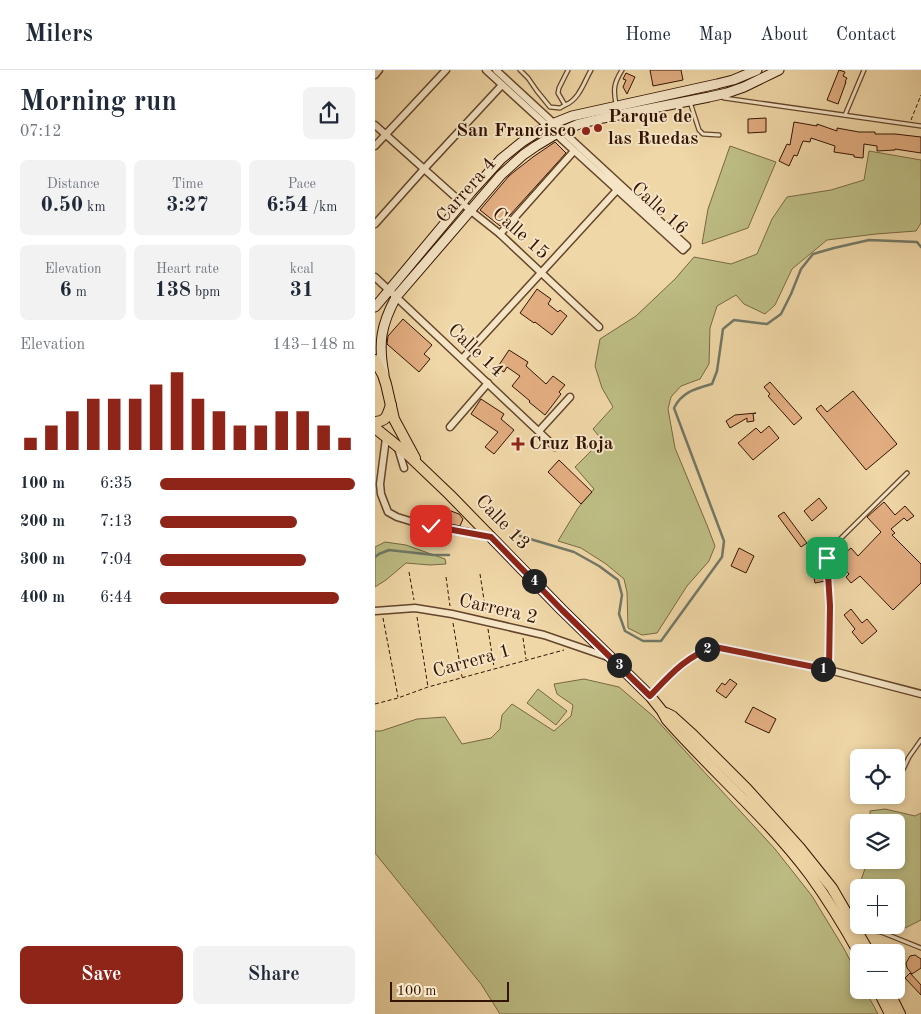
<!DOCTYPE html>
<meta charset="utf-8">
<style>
:root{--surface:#fff;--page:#f2f2f3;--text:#1f2937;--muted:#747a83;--line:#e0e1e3;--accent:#8f2418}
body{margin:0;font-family:"Old Standard TT",serif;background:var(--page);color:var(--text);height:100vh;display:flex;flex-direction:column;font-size:19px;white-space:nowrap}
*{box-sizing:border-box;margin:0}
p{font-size:16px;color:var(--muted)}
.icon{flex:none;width:28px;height:28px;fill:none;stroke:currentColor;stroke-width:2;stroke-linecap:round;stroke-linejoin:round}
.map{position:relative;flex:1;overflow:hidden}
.drawer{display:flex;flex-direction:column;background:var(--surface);width:375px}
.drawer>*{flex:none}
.buttons{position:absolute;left:475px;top:679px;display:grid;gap:10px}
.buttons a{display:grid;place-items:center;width:55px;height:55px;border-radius:8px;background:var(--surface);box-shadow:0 2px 8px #0003;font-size:25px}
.scale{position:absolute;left:15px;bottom:12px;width:119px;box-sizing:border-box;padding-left:5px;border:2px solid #341402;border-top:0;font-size:14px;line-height:18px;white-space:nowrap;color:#341402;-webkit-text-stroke:4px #f5e5c6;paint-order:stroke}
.pin{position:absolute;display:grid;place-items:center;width:42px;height:42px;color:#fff;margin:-21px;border-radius:10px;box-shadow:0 2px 8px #0006}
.km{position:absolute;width:25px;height:25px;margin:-12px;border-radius:50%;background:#222;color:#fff;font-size:14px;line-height:25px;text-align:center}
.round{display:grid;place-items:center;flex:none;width:52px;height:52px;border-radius:8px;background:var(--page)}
.headline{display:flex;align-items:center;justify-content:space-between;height:85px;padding:0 20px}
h1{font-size:28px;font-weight:800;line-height:38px}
.metrics{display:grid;grid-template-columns:repeat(3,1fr);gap:8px;height:85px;padding:5px 20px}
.metrics div{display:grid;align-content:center;border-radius:8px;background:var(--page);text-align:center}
.metrics b{font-size:21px;font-weight:800}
.metrics small{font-size:14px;font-weight:400}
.metrics p{font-size:14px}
.chart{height:140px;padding:10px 20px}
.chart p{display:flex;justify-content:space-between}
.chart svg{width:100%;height:90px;margin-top:5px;stroke:var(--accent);stroke-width:6}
.cta{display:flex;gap:10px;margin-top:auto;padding:10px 20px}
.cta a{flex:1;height:58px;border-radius:8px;background:var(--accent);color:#fff;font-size:20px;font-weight:800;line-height:58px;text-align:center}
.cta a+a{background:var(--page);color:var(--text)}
ul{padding:0 20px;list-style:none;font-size:16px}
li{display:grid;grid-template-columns:80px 60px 1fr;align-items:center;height:38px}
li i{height:12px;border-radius:6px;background:var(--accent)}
header{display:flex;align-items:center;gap:30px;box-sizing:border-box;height:70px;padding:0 25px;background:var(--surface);border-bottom:1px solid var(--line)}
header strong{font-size:24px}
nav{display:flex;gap:28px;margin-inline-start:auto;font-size:18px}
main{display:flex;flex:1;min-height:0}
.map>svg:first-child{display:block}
</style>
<header>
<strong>Milers</strong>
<nav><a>Home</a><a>Map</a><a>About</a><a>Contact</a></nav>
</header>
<main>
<section class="drawer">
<div class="headline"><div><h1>Morning run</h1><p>07:12</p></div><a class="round"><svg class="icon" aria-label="share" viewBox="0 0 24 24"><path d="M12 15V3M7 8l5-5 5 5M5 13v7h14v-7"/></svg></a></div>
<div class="metrics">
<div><p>Distance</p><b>0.50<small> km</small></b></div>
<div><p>Time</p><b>3:27</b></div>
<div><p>Pace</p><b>6:54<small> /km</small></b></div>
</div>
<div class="metrics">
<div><p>Elevation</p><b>6<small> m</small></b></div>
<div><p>Heart rate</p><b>138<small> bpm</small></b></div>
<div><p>kcal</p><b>31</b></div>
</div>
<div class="chart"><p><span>Elevation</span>143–148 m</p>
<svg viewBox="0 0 160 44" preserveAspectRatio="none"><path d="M5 44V38M15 44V32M25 44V25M35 44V19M45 44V19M55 44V19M65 44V12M75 44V6M85 44V19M95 44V25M105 44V32M115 44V32M125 44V25M135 44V25M145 44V32M155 44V38"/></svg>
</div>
<ul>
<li><b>100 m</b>6:35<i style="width:100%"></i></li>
<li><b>200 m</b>7:13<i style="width:70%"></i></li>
<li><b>300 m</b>7:04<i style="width:75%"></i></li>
<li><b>400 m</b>6:44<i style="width:92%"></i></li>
</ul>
<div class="cta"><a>Save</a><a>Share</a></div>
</section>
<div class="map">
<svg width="546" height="944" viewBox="0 0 546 944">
<rect width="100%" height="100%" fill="#f0d7a7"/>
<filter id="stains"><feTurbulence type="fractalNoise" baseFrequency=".004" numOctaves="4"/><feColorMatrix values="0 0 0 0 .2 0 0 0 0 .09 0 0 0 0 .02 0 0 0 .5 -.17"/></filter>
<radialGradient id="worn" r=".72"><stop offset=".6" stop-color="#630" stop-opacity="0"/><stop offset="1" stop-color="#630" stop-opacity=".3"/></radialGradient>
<g fill="#bdbd84" stroke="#786843">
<path d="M355,76L401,92L373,158L327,174L333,139Z"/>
<path d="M494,81L546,90V153L541,161L501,164L452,170L417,199L400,235L390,244L369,234L361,225L342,236L335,258L334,294L325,309L306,316L296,327L293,339L300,378L332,455L340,476L334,491L312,516L282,563L267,565L253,558L252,522L249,509L231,494L206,478L183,471L203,438L219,419L200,397L227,370L218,359L238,337L227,318L220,296L225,269L261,246L300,209L319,187L356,194L382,184L397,149L412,127L456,120L489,110Z"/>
<path d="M10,472L31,475L70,489L71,494L55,495L31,493L11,510L0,517V477Z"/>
<path d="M209,609L244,617L278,646L400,779L437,826L468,877L484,907V920H490L503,944H125L106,914L0,783V661H6L42,649L70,647L87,674L116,668L125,659L127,645L137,634L179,661L196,646L198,635L182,624L179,614Z"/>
<path d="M163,619L192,641L181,655L152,633Z"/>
<path d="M510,739L540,746L546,743V850L530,858L521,854V818H484V836L478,833L492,793L493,790H521V752H495V741Z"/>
</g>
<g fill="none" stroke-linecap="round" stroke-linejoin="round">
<g stroke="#717866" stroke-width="2.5">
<path d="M145,466L199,482L224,496L243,510L247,525L244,544L250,561L268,571H286L347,487L349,471L299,338C307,322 320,319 337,314L342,301L348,259L359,250L392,254L406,244L416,224L426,199L438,184L459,178L494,170L542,172L546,177"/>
<path d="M0,487L4,484L14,480L59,485H74"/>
</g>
</g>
<g fill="#e2ad81" stroke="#341402">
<path d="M275,0H306L308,10L278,16Z"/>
<path d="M464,0L470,2L468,6L472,8L470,12H471L463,34L452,30Z"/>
<path d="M251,3L260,7L252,24L248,17L251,10L248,9Z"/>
<path d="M391,48V62L373,63V49Z"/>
<path d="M419,52L442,56V54L462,61V58L484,62H500V64H520L546,67V83L520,79V80L502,81V76L489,74L488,88L479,87V85L459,82L460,76L436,68L435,72L428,71L422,86L419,85L414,96L404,91L412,74L415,75Z"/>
<path d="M180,72L191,83L125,156L105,140L134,106L140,101L158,87Z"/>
<path d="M162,219L176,229L173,234L183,242L185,240L192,246L177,265L160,252L159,253L145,243Z"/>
<path d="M28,249L57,275L49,284L55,289L44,302L12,274L13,266Z"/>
<path d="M134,280L153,292L151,296L171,314L178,306L190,315L184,322L186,324L170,345L154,332L155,331L137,316L145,306L132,297L129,302L122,298Z"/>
<path d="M395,312L427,348L419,355L393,326L395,324L389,317Z"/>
<path d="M478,321L522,374L491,400L441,339L446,335L452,342Z"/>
<path d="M106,329L129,344L126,349L139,360L119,384L110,377L123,362L96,344Z"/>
<path d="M381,343L378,344L379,351L372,352V348L355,358L351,351L360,345Z"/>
<path d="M394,356L404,368L378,390L363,373L381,358L386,363Z"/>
<path d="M184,390L217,422L206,434L173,402Z"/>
<path d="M444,428L452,438L437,451L429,441Z"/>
<path d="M509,432L520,445L530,436L539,446L532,451L529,448L516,459L520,463L517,465L546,494V513L518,540L485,506L476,513L471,507L474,504L462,490L476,478L483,486L506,462L492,447Z"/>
<path d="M76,441L84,444L88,449L85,456L71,453Z"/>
<path d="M409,442L432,473L426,477L403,446Z"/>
<path d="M364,478L379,486L371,503L356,496Z"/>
<path d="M449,495L450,511L440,513L437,497Z"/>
<path d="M476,539L487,553L492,549L502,561L487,574L477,562L480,559L469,545Z"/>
<path d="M355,609L362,614L351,628L341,621L347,613L350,615Z"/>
<path d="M378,637L401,649L394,663L370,652Z"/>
<path d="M540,885L546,889V898L537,904L532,898L531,893L535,886Z"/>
<path d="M535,903L546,915V925L530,908Z"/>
</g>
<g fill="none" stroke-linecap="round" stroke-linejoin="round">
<defs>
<g id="lane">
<path d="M145,0L153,8L162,21L175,37L185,38L190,35L183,23L184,18L193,0"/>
<path d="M349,28L546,56"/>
<path d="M315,32L324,60L328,64L344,65"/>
<path d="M241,34C238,19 239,13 247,0"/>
<path d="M190,35C204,30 209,12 216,0"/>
<path d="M470,45L489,0"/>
<path d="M454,600L455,536L452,488L454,480L532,403"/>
<path d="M524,708L534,687L546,670"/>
<path d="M482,858L506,862L546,878"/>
</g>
<g id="street">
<path d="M111,0L308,180L312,176L121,0"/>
<path d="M0,5L4,0"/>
<path d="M0,55L96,141L125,164L224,257"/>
<path d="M0,76L71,0"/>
<path d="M0,154L49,99L127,15"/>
<path d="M125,164L199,81"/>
<path d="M0,207L180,377"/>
<path d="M87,289L242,120"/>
<path d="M75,357L113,313"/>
<path d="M164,361L195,327"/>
<path d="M11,368L5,414L6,424L13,442L22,447L35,451L113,466"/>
<path d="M23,378L29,398"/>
<path d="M0,541L40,538L77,544L169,565L233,587"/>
<path d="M275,626C294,606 312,585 340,577L454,600L546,624"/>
</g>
<g id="secondary">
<path d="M0,237L96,122L126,89L147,72L172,56L197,46L342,14L358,10L382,0"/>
<path d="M9,304C3,273 6,255 21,227L126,105L148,85L161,76L181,64L204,54L228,48L334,27L352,23L369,17L404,0"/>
</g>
<g id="primary">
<path d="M0,290L8,305L11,314L19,349L40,388"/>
<path d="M0,352C12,351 12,346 16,335"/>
<path d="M0,358L31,383L75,425L187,540L275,626L287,641L292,650C339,703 393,749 435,805C453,830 469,856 484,883"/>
<path d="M291,643L297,646L318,665L372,719L425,778L457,818L494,882"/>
<path d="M503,920L515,944"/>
<path d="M513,920L525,944"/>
</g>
</defs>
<use href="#lane" stroke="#63452b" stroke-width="5.5"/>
<use href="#street" stroke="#63452b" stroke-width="9"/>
<use href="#secondary" stroke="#341402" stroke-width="11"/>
<use href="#primary" stroke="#341402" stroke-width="12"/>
<g stroke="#341402" stroke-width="1" stroke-dasharray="4 2.5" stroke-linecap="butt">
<path d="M536,50L546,25"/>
<path d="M34,502L39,530"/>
<path d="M105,504L111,543"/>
<path d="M71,507L75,536"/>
<path d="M42,547L53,617"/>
<path d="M8,548L23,627"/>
<path d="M78,553L87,607"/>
<path d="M113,559L119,597"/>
<path d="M148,568L151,589"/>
<path d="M0,634L23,628L53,617L189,580"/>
</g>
<use href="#lane" stroke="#f5e5c6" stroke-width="3"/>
<use href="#street" stroke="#f5e5c6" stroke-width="6"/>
<use href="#secondary" stroke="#f5e5c6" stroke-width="9"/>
<use href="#primary" stroke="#f0d7a7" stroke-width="10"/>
</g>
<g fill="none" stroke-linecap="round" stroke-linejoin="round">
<defs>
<path id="route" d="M56,456L116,467L187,540L275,626C294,606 312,585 340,577L454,600L455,536L452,488"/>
</defs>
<use href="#route" stroke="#fff" stroke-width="10"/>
<use href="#route" stroke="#8f2418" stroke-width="6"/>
</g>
<g fill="#8f2418" stroke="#f5e5c6" stroke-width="2">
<circle cx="223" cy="58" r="5"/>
<circle cx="211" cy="61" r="5"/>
<path d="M140.5 366.5h5v5h5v5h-5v5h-5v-5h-5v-5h5z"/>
</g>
<g text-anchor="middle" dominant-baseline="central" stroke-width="4" stroke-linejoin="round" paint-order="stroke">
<g font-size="19" font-weight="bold" fill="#341402" stroke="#f5e5c6" text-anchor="start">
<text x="233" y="47">Parque de<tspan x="233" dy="22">las Ruedas</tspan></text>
<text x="201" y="61" text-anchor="end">San Francisco</text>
<text x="154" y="374">Cruz Roja</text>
</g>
<g font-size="19" fill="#341402" stroke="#f5e5c6">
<text transform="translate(92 121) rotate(-49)">Carrera 4</text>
<text transform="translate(284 139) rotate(42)">Calle 16</text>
<text transform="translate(145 164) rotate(41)">Calle 15</text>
<text transform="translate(100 281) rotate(43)">Calle 14</text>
<text transform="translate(127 453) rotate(46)">Calle 13</text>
<text transform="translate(123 540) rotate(13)">Carrera 2</text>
<text transform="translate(97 592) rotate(-16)">Carrera 1</text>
</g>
</g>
<rect width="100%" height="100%" filter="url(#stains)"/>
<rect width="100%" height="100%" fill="url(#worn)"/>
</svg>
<div class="buttons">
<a><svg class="icon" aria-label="locate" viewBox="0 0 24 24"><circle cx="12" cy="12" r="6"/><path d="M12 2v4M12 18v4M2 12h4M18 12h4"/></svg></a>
<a><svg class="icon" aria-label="layers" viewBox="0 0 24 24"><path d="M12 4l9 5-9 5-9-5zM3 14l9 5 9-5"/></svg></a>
<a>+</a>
<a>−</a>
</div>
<div class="scale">100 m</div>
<div class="pin" style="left:452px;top:488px;background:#1e9e55"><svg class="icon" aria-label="arrive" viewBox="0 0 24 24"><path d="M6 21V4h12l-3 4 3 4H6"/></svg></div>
<div class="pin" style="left:56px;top:456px;background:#d93025"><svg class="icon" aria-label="check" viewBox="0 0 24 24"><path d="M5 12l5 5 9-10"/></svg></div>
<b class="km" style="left:448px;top:599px">1</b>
<b class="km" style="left:332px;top:579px">2</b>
<b class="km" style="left:244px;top:595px">3</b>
<b class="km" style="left:159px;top:511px">4</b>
</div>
</main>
